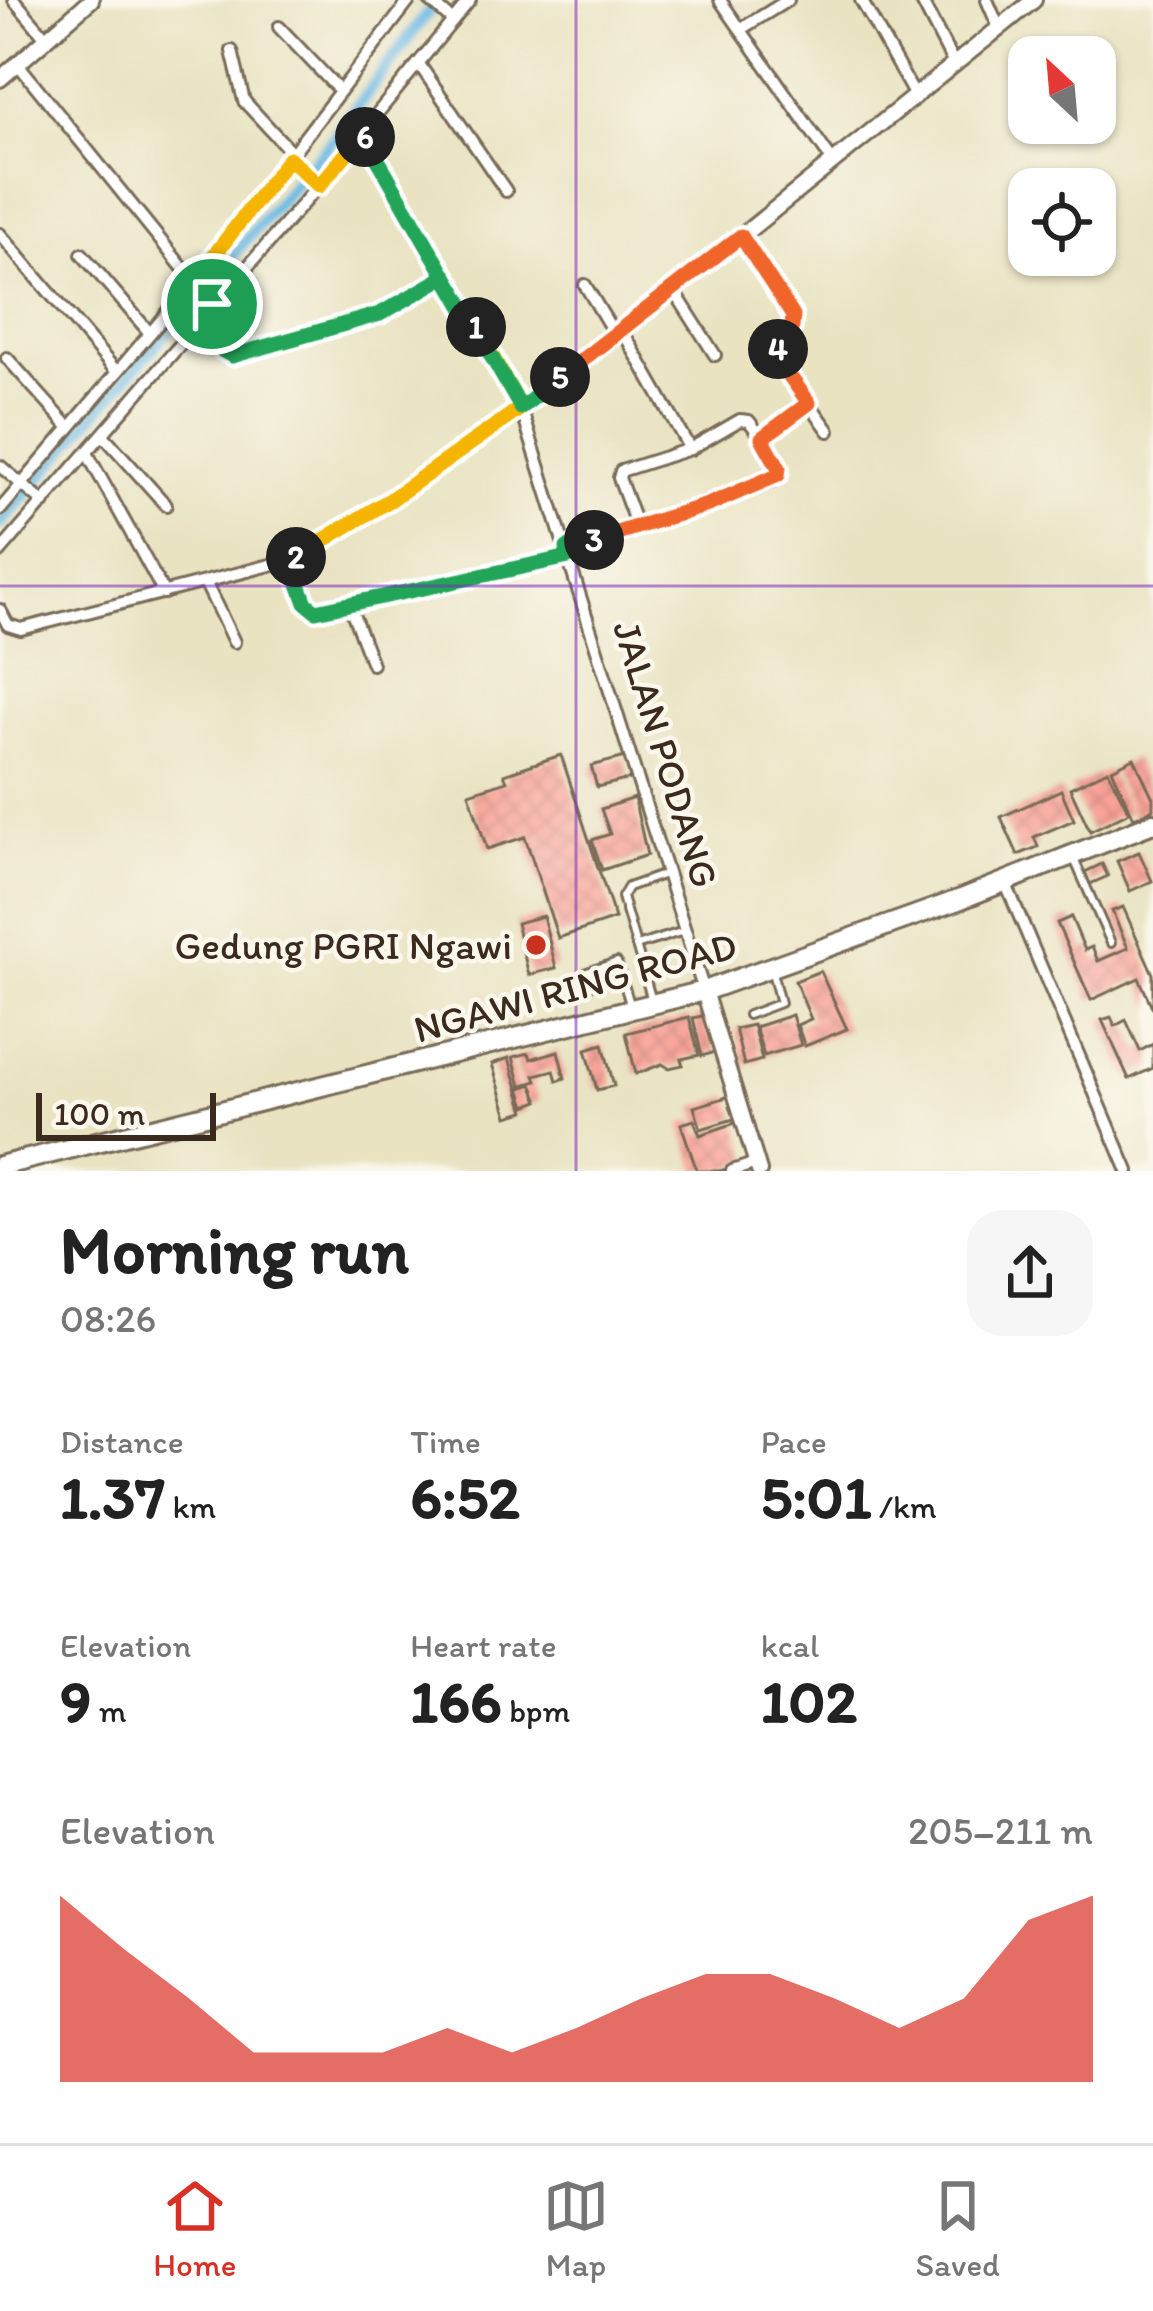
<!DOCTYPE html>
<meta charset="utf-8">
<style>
:root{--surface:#fff;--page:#f6f6f6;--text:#222;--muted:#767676;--line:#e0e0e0;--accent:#d93025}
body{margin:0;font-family:Itim,sans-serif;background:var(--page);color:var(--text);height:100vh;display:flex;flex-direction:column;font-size:45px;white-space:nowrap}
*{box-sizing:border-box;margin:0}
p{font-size:39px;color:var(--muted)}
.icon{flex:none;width:66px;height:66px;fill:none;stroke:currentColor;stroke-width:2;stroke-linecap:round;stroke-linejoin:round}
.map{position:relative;height:1171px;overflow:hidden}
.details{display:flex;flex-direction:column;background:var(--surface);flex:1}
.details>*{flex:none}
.needle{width:78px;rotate:334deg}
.tools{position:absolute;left:1008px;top:36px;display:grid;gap:24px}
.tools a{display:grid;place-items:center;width:108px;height:108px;border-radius:24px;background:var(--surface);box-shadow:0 3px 9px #0004;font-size:60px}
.scale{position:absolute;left:36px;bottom:30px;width:180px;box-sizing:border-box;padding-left:12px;border:6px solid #3b2a1e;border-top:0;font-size:33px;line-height:42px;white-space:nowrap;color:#3b2a1e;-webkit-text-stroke:9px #fbf7ec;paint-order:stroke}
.pin{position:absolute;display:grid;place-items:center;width:102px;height:102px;color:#fff;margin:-51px;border:6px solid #fff;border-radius:50%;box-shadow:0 3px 12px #0007}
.km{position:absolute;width:60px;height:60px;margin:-30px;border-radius:50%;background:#222;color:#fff;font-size:33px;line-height:60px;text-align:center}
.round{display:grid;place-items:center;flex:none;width:126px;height:126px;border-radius:36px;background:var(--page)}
.overview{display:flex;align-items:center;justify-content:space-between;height:204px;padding:0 60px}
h1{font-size:66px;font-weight:700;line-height:90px}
.metrics{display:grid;grid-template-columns:repeat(3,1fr);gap:18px;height:204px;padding:12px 60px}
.metrics div{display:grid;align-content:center}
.metrics b{font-size:60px;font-weight:700}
.metrics small{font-size:33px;font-weight:400}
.metrics p{font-size:33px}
.chart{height:336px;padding:24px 60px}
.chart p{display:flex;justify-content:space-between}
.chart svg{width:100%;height:216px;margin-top:12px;fill:var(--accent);opacity:.7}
.tab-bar{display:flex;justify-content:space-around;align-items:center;height:168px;border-top:3px solid var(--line);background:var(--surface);font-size:33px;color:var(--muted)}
.tab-bar a{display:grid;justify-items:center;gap:6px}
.tab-bar .active{color:var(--accent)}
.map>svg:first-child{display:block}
</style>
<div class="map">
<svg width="1153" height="1171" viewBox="0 0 1153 1171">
<defs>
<pattern id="building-cross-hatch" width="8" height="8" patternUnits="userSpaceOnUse" patternTransform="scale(3)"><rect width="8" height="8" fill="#f9a398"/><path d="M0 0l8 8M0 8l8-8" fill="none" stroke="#d68c83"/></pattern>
</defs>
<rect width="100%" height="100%" fill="#fbf7ec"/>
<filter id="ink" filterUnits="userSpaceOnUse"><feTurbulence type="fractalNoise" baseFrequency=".00833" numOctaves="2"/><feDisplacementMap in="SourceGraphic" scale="24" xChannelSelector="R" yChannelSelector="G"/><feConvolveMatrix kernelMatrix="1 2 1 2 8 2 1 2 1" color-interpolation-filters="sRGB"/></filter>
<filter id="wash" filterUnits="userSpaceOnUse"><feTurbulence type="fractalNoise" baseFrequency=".004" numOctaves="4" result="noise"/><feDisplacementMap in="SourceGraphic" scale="48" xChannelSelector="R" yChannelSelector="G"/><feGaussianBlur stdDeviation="2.7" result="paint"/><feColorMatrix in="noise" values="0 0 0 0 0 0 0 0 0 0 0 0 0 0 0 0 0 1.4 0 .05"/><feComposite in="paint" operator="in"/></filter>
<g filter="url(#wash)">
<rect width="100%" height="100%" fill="#e9e3c2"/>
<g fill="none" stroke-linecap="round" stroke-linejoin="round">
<path stroke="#69b9e4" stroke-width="12" d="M0,524L329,144L437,0"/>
</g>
<g id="blocks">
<g fill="url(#building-cross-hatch)">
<path d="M561,755L615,919L558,938L525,837L487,849L469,793L507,781L504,774Z"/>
<path d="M625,757L630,779L597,787L591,766Z"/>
<path d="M1134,758L1153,798V809L1134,818L1112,769Z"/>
<path d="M1108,770L1129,812L1090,831L1070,788Z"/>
<path d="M1061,790L1074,820L1034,837L1038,847L1018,855L1001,817Z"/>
<path d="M634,798L647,855L602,870L592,840L610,834L601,809Z"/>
<path d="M1139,852L1152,881L1130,891L1117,861Z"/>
<path d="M1102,864L1108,876L1090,884L1085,872Z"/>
<path d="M1123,907L1153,974V1009L1139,978L1091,1000L1057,923L1071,917L1085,950L1092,947L1098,961L1128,948L1112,911Z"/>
<path d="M543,916L556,968L529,975L516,923Z"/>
<path d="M820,971L847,1029L805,1046L797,1025L811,1019L795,981Z"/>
<path d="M707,1015L716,1052L702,1056L693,1018Z"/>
<path d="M792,1015L801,1045L764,1056L755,1027Z"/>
<path d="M689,1017L699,1055L681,1059L683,1065L669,1068L662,1064L636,1074L626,1033Z"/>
<path d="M1111,1017L1115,1026L1126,1020L1140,1051L1153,1044V1068L1129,1079L1102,1020Z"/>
<path d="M753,1025L762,1060L744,1065L735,1029Z"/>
<path d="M603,1044L614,1086L597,1090L586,1049Z"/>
<path d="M558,1051L565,1078L557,1081L554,1070L535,1075L537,1081L521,1086L513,1057L529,1053L531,1059Z"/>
<path d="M509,1058L525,1111L508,1116L492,1064Z"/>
<path d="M532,1084L539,1101L526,1106L520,1088Z"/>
<path d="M730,1096L737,1118L701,1129L694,1107Z"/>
<path d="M694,1120L700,1135L738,1122L751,1161L720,1171H697L681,1124Z"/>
</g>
</g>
</g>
<g filter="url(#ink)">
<use href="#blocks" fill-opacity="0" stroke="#786b57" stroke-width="3"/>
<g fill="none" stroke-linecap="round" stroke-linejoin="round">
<defs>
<g id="service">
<path d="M1074,859L1111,943"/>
<path d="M636,946L684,931"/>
<path d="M621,977L592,985L587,972L617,962L631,1007"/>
<path d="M652,1001L622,897L628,887L665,874"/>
<path d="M748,1015L780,1003L772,972"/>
</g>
<g id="minor">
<path d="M14,0L47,39"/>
<path d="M429,0L453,21"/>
<path d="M720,0L833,162"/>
<path d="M861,0L915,96"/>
<path d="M921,0L954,64"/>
<path d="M987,0L999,28"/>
<path d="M279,27L340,91"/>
<path d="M741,29L788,0"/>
<path d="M232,51L244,101L293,154"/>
<path d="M18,64L212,304"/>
<path d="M419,64L506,191"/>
<path d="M363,134L521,408L704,991"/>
<path d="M289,158L318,186"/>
<path d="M0,234L116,371"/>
<path d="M741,236L793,316L792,327L776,357L829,431"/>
<path d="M82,254L149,332"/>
<path d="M585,285L615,335"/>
<path d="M673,289L715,355"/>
<path d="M197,322L223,351L232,356L379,315L446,276"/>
<path d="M622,330L690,449"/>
<path d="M7,358L69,427"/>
<path d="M103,435L166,505"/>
<path d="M87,453L164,593"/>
<path d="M0,466L44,503"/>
<path d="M0,510L192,284L410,0"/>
<path d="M637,527L619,478L621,471L690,449L740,420L749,421L762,438"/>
<path d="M567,548L772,481L779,468L762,438L809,403"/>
<path d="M0,552L318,186L470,0"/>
<path d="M290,560L306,603L316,611L569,557"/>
<path d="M206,584L234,642"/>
<path d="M349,604L372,664"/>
<path d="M0,610L8,625L21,629L290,560L390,500L521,408"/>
<path d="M1005,882L1128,1171"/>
<path d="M732,1171L756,1163"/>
</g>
<g id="tertiary">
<path d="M0,79L91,0"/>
<path d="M521,408L718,255L1034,0"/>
<path d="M704,991L759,1171"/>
</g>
<path id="trunk" d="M0,1166L704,991L961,899L1153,823"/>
</defs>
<use href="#service" stroke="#786b57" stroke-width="12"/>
<use href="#minor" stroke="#786b57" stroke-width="16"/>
<use href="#tertiary" stroke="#786b57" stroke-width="20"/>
<use href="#trunk" stroke="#786b57" stroke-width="24"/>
<use href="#service" stroke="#fff" stroke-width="6"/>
<use href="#minor" stroke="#fff" stroke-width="10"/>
<use href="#tertiary" stroke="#fff" stroke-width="14"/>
<use href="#trunk" stroke="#fff" stroke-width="18"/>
</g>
</g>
<g fill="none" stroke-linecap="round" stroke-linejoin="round" filter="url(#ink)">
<defs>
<path id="split-1" d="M212,304L197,322L223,351L232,356L380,314L446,276L476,327"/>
<path id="split-2" d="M296,557L390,500L521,408L476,327"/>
<path id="split-3" d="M296,557L290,560L306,603L316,611L569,557L567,548L594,540"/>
<path id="split-4" d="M594,540L708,505L778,475L779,468L762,438L809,403L776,357L778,349"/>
<path id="split-5" d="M560,377L741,236L793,316L792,327L778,349"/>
<path id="split-6" d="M365,137L521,408L560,377"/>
<path id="split-7" d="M212,304L192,284L289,158L319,186L363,134L365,137"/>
</defs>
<use href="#split-1" stroke="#fff" stroke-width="24"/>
<use href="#split-2" stroke="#fff" stroke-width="24"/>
<use href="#split-3" stroke="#fff" stroke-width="24"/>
<use href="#split-4" stroke="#fff" stroke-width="24"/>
<use href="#split-5" stroke="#fff" stroke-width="24"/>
<use href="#split-6" stroke="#fff" stroke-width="24"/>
<use href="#split-7" stroke="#fff" stroke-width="24"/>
<use href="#split-1" stroke="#22a559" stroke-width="15"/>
<use href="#split-2" stroke="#f5b400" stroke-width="15"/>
<use href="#split-3" stroke="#22a559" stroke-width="15"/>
<use href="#split-4" stroke="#f0652b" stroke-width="15"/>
<use href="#split-5" stroke="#f0652b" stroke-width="15"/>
<use href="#split-6" stroke="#22a559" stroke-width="15"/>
<use href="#split-7" stroke="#f5b400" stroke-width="15"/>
</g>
<path fill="none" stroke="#7b2cbf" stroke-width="3" stroke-opacity="0.55" d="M576,0V1171M0,586H1153"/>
<circle fill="#c8321e" stroke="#fbf7ec" stroke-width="4.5" cx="536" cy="945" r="12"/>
<g text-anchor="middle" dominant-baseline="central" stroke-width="9" stroke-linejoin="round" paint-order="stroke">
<g font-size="39" fill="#3b2a1e" stroke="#fbf7ec">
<text transform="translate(666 754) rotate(73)">JALAN PODANG</text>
<text transform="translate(575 987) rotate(-15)">NGAWI RING ROAD</text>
</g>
<g font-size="39" fill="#3b2a1e" stroke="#fbf7ec" text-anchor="end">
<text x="512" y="945">Gedung PGRI Ngawi</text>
</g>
</g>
</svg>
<div class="tools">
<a><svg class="needle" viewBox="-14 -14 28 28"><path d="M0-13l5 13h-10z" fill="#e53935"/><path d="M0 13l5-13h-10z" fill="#767676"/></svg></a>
<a><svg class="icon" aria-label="locate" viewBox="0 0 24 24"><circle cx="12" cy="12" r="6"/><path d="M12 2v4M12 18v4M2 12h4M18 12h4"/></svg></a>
</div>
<div class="scale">100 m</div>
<div class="pin" style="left:212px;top:304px;background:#1e9e55"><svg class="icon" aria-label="arrive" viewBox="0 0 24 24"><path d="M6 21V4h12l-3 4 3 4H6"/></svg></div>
<b class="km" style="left:476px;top:327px">1</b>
<b class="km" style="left:296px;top:557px">2</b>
<b class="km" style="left:594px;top:540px">3</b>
<b class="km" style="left:778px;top:349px">4</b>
<b class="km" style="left:560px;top:377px">5</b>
<b class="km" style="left:365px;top:137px">6</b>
</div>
<section class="details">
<div class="overview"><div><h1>Morning run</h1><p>08:26</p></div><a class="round"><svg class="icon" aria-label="share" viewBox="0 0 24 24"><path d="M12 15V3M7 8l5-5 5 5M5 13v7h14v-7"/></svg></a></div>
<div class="metrics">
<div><p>Distance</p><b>1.37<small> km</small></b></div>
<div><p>Time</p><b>6:52</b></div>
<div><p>Pace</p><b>5:01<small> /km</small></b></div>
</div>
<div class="metrics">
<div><p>Elevation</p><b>9<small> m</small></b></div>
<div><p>Heart rate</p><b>166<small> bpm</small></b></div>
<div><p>kcal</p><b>102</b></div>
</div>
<div class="chart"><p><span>Elevation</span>205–211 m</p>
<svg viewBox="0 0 160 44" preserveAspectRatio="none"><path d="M0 44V6L10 17L20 27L30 38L40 38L50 38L60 33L70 38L80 33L90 27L100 22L110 22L120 27L130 33L140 27L150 11L160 6V44z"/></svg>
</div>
</section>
<nav class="tab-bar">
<a class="active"><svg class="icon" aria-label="home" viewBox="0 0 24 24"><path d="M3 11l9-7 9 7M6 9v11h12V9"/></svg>Home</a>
<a><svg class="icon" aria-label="map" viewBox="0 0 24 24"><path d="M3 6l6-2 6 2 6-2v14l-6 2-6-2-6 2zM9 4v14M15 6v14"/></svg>Map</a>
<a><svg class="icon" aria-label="saved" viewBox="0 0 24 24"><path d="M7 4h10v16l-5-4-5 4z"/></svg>Saved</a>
</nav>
